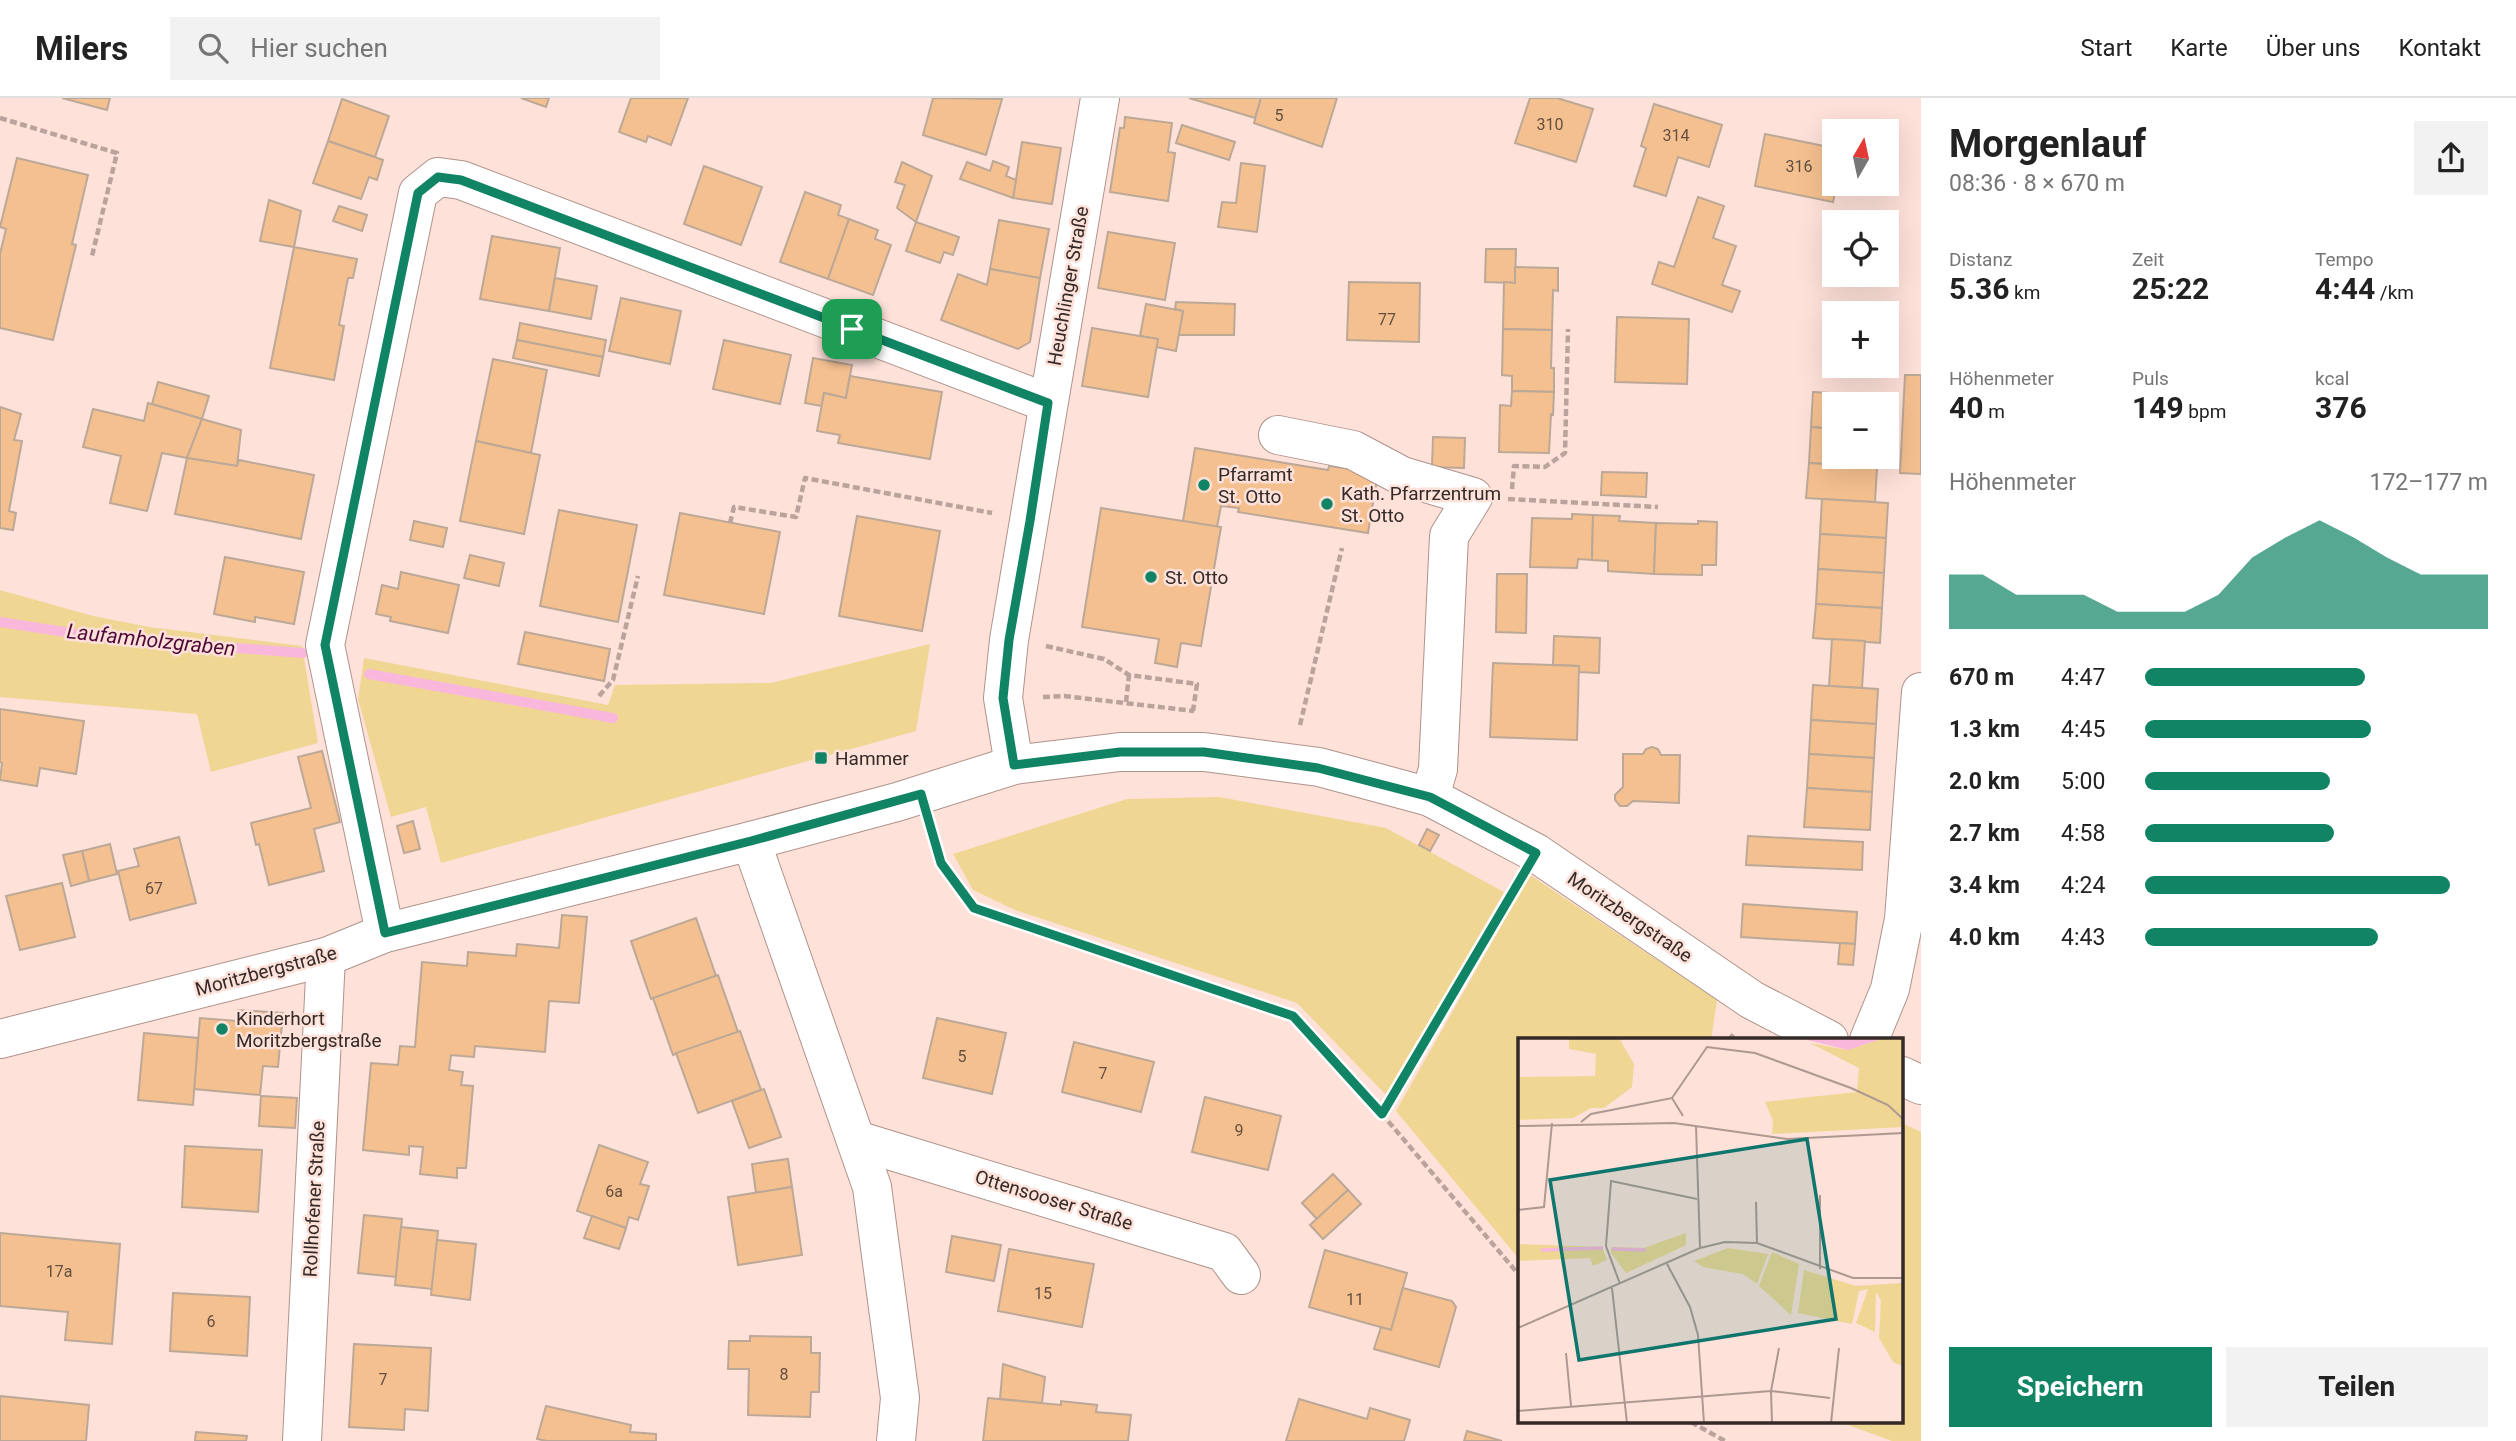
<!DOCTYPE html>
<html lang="de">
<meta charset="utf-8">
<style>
:root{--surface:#fff;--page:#f2f2f2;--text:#222;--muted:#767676;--line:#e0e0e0;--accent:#108464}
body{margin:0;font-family:Roboto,sans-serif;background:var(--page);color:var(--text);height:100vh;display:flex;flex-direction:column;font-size:26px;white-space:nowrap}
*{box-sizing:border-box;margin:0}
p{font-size:23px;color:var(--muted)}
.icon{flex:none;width:38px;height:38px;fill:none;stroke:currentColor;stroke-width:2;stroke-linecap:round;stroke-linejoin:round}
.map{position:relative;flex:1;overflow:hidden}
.panel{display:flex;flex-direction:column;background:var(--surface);width:595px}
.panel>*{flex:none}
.needle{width:46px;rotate:9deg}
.fabs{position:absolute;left:1822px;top:21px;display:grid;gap:14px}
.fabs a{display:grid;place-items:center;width:77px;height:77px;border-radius:0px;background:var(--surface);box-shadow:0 7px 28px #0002;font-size:35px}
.pin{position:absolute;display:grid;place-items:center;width:60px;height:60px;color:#fff;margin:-30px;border-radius:14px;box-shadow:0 4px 10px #0006}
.round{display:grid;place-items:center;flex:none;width:74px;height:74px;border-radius:0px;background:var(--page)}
.summary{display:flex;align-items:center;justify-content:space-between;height:119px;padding:0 28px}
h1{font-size:38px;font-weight:700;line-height:52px}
.stats{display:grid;grid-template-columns:repeat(3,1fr);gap:10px;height:119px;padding:7px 28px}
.stats div{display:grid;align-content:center}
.stats b{font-size:30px;font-weight:700}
.stats small{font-size:19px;font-weight:400}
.stats p{font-size:19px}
.chart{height:196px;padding:14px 28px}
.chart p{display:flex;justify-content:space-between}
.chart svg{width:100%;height:126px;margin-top:7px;fill:var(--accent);opacity:.7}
.cta{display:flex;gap:14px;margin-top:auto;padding:14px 28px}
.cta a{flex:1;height:80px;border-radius:0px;background:var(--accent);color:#fff;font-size:28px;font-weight:700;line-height:80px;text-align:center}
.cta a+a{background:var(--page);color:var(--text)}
ul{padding:0 28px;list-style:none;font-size:23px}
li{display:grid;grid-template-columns:112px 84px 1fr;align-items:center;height:52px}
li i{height:18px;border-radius:9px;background:var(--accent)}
header{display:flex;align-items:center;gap:42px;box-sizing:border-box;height:98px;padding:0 35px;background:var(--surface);border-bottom:2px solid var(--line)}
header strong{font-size:33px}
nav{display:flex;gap:38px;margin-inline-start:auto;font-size:24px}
.search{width:490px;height:63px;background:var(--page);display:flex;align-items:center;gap:18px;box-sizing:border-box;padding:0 24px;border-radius:0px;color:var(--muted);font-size:26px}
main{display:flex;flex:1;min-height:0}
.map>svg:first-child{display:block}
</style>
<header>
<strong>Milers</strong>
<div class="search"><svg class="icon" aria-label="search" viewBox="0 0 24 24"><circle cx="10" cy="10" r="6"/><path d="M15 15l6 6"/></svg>Hier suchen</div>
<nav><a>Start</a><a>Karte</a><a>Über uns</a><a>Kontakt</a></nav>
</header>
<main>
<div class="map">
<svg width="1921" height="1343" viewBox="0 0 1921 1343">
<rect width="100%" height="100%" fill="#fee1d9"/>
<g fill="#efd693">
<path d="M0,492L93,518L149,529L302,548L318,645L211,674L197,616L0,599Z"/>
<path d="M930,546L916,633L441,765L426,709L391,719L358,601L364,560L608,607L615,587L771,585Z"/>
<path d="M1219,699L1386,730L1504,794L1387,998L1297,905L1015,812L973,792L953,756L1127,701Z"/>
<path d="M1530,777L1717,902L1711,942H1520V1162L1396,1013Z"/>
<path d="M1902,1025L1921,1034V1343H1892L1840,1324H1902Z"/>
</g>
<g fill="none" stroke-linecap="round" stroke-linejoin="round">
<g stroke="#f9b8db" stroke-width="10">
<path d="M0,524L104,540L303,555"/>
<path d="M369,576L613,620"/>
</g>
</g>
<g fill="#f5c090" stroke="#bca897" stroke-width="2">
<path d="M62,0H110L107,12Z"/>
<path d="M521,0H549L546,9Z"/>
<path d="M631,0H688L671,47L648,38L646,44L619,34Z"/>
<path d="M933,0L1002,1L986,57L923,37Z"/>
<path d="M1189,0H1261L1255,20Z"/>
<path d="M1261,0H1337L1322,49L1254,25Z"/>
<path d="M1530,0H1557L1593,11L1576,64L1515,45Z"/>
<path d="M342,1L389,18L375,59L328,43Z"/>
<path d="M1654,6L1722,27L1709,69L1678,59L1666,98L1634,88L1646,50L1641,48Z"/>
<path d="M1125,19L1172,25L1168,54L1175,55L1168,103L1110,94L1120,30H1124Z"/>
<path d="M1182,27L1235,44L1229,62L1176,45Z"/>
<path d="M1765,36L1834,50V86H1837L1833,104L1755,88Z"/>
<path d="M328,43L383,62L377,82L369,79L361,101L313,85Z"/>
<path d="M1022,44L1061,50L1052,106L1013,100Z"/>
<path d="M17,60L88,77L72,146L76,147L53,242L0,230V156L6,131L0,129Z"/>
<path d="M993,63L1009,69L1006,78L1016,82L1013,100L960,81L967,64L990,73Z"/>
<path d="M902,64L932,78L916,124L897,110L905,87L895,84Z"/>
<path d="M1241,65L1265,68L1257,134L1218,129L1222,104L1236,105Z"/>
<path d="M704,68L762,89L741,147L684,126Z"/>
<path d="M805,94L841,107L838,117L849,121L828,181L780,164Z"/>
<path d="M1698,99L1724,108L1713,140L1736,148L1722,187L1740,193L1732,214L1652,186L1659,164L1674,169Z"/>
<path d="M269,102L301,113L294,149L260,143Z"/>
<path d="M339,108L367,117L362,133L333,123Z"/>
<path d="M849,121L878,132L875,141L891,147L873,197L828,181Z"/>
<path d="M999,122L1049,131L1040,180L990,171Z"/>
<path d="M916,124L959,139L953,157L944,154L940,165L906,153Z"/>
<path d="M1108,134L1175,145L1165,202L1098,190Z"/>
<path d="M492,138L560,150L549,213L480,201Z"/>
<path d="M294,149L357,161L353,180H348L339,227L344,228L334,282L270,270Z"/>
<path d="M1486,151H1516L1515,185L1485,184Z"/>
<path d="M1515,169L1558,170V193L1553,192L1552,232L1503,231L1504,184L1515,185Z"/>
<path d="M990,171L1040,180L1030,244L1018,251L941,222L958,176L987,187Z"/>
<path d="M555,180L597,188L591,221L549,213Z"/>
<path d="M1349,184L1420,185L1419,244L1347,242Z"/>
<path d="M621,200L681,213L670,266L609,253Z"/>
<path d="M1176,204L1235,206L1234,237H1178L1183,213L1175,211Z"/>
<path d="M1146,206L1183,213L1176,253L1156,249L1158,241L1140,238Z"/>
<path d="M1617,219L1689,221L1687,286L1615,284Z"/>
<path d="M520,225L606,242L603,259L517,242Z"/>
<path d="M1092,230L1158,241L1148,299L1082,288Z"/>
<path d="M1503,231L1552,232L1551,270H1554V294L1512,293V278L1502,277Z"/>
<path d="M517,242L603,259L599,278L513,260Z"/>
<path d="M724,242L791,257L780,306L713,291Z"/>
<path d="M813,260L852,267L846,300L824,295L822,308L805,305Z"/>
<path d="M493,261L547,272L531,355L476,343Z"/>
<path d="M1905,277H1921V376L1900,375Z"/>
<path d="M850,278L942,294L930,361L838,345L840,337L817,333L824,295L846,300Z"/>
<path d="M158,284L209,298L202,321L152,306Z"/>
<path d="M1512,293L1554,294L1553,317L1551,316L1549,355L1499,354L1500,307L1511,308Z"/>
<path d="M1813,294L1881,298V306H1834V331L1811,329Z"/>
<path d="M148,305L202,321L187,360L162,355L147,413L110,405L121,358L83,349L93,311L144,323Z"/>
<path d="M0,309L21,316L14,342L22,343L9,413L16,415L13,432L0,430Z"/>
<path d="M202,321L241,332L237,368L187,360Z"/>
<path d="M1811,329L1834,331V359H1877V369L1809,365Z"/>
<path d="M1433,339L1465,340L1464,370L1432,369Z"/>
<path d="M476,343L540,357L524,436L460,423Z"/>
<path d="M1195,350L1328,372L1329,368L1378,375L1368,435L1238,414L1239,410L1221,408L1217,429L1183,423Z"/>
<path d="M187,360L237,368L239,362L314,377L301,441L175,416Z"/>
<path d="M1809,365L1877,369L1875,404L1806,400Z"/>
<path d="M1602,374L1647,375L1646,399L1601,397Z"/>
<path d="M1822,401L1888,405L1886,440L1820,436Z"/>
<path d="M1101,410L1221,429L1201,548L1181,545L1177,569L1155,565L1159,541L1082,529Z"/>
<path d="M559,412L637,427L618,524L540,508Z"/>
<path d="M680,415L780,434L764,516L664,497Z"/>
<path d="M1572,416L1593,417L1592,462L1578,461L1577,470L1530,469L1532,420L1572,421Z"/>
<path d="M1593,417L1620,418L1619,423L1656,425L1654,476L1608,473V463L1592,462Z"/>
<path d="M857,418L940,433L922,533L839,518Z"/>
<path d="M414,423L447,430L443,449L410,442Z"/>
<path d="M1698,423L1717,424L1716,467H1702V477L1654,476L1656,425L1698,426Z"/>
<path d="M1820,436L1886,440L1884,475L1818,471Z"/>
<path d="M470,457L504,465L499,488L464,480Z"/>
<path d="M225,459L304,474L294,526L255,519V524L214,516Z"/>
<path d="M1818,471L1884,475L1882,510L1816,506Z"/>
<path d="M401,474L459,487L448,535L390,523L391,519L376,516L382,487L398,491Z"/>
<path d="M1497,476H1527L1526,535L1496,534Z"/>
<path d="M1816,506L1882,510L1880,545L1813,540Z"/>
<path d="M525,534L610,551L604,583L518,566Z"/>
<path d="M1554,538L1600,540L1599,575L1579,574V568L1553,567Z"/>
<path d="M1832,541L1865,543L1862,590L1829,588Z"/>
<path d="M1493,565L1579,568L1577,642L1490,639Z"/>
<path d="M1813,587L1878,591L1876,626L1811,622Z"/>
<path d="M0,611L84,623L76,676L40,670L37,688L0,682L2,665L0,664Z"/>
<path d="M1811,622L1876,626L1874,660L1809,656Z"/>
<path d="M1652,649L1658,651L1661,657H1680L1679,705L1633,703L1627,708H1620L1615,702V697L1623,689V656H1643L1646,651Z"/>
<path d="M322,653L340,724L314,731L324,773L269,787L259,746L256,747L251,725L311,710L298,659Z"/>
<path d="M1809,656L1874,660L1872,694L1807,690Z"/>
<path d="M1807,690L1872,694L1870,732L1804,729Z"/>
<path d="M413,723L420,751L404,755L397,728Z"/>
<path d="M1427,731L1439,737L1430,753L1419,747Z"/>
<path d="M1748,738L1863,744L1862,772L1746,767Z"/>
<path d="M179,739L196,805L130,822L118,773L139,768L134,751Z"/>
<path d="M110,746L117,776L89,783L82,753Z"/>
<path d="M82,753L89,783L71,788L63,757Z"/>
<path d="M62,785L75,839L20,852L6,798Z"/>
<path d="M1743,806L1857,814L1855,846L1741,839Z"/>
<path d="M562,817L587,819L579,905L549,903L545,954L475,948L474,959L451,957L449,972L463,974L461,987L473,988L466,1070H457V1080L420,1076L423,1049L409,1048V1057L363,1052L371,965L398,967L400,948L415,949L422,864L467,868L468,854L516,858L517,846L559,850Z"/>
<path d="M696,820L716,878L651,901L631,843Z"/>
<path d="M1840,845L1855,846L1853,867L1838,866Z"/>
<path d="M718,877L738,934L673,957L653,900Z"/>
<path d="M238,912L283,915L278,969L263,968L260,997L194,991L200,920L237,923Z"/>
<path d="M937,920L1006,935L992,996L923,980Z"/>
<path d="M740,933L761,992L698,1015L676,955Z"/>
<path d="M144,935L198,940L193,1007L138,1002Z"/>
<path d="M1074,944L1154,964L1141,1014L1062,994Z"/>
<path d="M764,991L781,1039L749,1050L732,1003Z"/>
<path d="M261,998L297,1000L295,1030L259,1028Z"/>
<path d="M1205,999L1281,1018L1268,1072L1192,1054Z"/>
<path d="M599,1047L648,1064L640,1086L649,1088L638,1122L629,1119L626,1130L577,1113Z"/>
<path d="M185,1048L262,1052L258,1114L182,1109Z"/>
<path d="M788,1061L792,1089L756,1095L752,1066Z"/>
<path d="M1333,1076L1348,1092L1317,1121L1302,1105Z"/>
<path d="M792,1089L802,1157L738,1167L728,1099Z"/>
<path d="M1348,1092L1361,1106L1323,1141L1310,1127Z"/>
<path d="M364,1117L402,1121L396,1179L358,1175Z"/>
<path d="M592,1118L626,1130L619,1151L584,1140Z"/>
<path d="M401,1129L438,1133L432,1191L395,1187Z"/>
<path d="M0,1135L120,1146L112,1246L65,1242L68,1214L0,1208Z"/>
<path d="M952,1138L1001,1147L994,1183L946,1174Z"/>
<path d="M437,1142L476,1146L470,1202L431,1197Z"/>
<path d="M1009,1151L1094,1166L1082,1229L998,1213Z"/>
<path d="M1325,1152L1407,1175L1391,1232L1309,1209Z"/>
<path d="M1403,1190L1452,1203L1456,1209L1439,1269L1374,1251L1381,1229L1391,1232Z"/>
<path d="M173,1195L250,1199L247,1258L170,1253Z"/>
<path d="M750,1238L811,1239V1255H820L819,1294H811L810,1319L748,1317L749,1271H728L729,1243H750Z"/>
<path d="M354,1246L431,1250L428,1313L405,1311L404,1332L349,1329Z"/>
<path d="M1003,1266L1045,1279L1042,1305L1000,1301Z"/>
<path d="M0,1298L89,1307L86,1343H0Z"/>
<path d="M988,1300L1061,1307V1303L1097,1307L1096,1314L1131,1317L1128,1343H983Z"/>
<path d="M1299,1301L1367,1321L1370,1310L1410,1322L1404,1343H1286Z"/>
<path d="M546,1308L631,1327L630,1334L656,1336V1343H547L537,1341Z"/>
<path d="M1467,1333L1502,1343H1464Z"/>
<path d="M196,1334L247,1338L246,1343H195Z"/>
</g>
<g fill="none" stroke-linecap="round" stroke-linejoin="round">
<defs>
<g id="minor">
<path d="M1278,337L1353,352L1402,378L1473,399L1449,438L1438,671L1430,699"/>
<path d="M1014,667L1003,600L1009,542L1100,0"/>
<path d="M751,743L872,1089L900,1300L896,1343"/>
<path d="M385,835L325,547L418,95L438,79L461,82L1048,305"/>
<path d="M0,941L326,859L385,835L751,743L897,704L1014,667L1120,654H1204L1319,669L1430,699L1536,755L1752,902L1829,942"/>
<path d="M1869,942L1890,891L1904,821L1921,594"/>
<path d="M1902,978L1921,987"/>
<path d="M856,1042L1224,1154L1241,1177"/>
<path d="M302,1343L326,859"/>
</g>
</defs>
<use href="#minor" stroke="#ae938b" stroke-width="40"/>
<g stroke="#b9a39c" stroke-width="4.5" stroke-dasharray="7 3.5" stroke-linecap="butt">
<path d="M0,20L117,55L92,158"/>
<path d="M1512,391L1514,368L1545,369L1565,355L1568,231"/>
<path d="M1508,401L1658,409"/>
<path d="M730,425L734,409L796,419L805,380L992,415"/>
<path d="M1046,548L1104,561L1129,577L1197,586L1193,613"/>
<path d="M599,598L613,582L638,478"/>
<path d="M1043,599L1064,598L1194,613"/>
<path d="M1126,604L1129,577"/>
<path d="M1300,627L1342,450"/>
<path d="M932,734L941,765L974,810L1293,918L1382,1016L1520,1178"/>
<path d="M1729,942L1735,934"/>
<path d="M1382,1016L1517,788"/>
<path d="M1691,1324L1725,1343"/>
</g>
<use href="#minor" stroke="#fff" stroke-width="38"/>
</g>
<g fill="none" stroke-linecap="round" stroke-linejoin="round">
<defs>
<path id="route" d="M438,79L461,82L1048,305L1030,423L1009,542L1003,600L1014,667L1120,654H1204L1318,670L1430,699L1536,755L1382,1016L1293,918L974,810L941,765L921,696L751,743L385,835L325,547L418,95Z"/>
</defs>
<use href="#route" stroke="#fff" stroke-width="14"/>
<use href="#route" stroke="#108464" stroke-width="9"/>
</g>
<g fill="#108464" stroke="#fee1d9" stroke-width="2.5">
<circle cx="1204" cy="387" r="7"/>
<circle cx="1327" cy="406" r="7"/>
<circle cx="1151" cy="479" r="7"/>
<rect x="814" y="653" width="14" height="14" rx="3.5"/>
<circle cx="222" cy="931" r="7"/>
</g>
<g text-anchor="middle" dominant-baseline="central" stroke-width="5" stroke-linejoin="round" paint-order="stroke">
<g font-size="16" fill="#645041">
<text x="1279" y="17">5</text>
<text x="1550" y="26">310</text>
<text x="1676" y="37">314</text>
<text x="1799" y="68">316</text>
<text x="1387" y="221">77</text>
<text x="154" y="790">67</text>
<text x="962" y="958">5</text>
<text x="1103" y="975">7</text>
<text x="1239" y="1032">9</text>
<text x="614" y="1093">6a</text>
<text x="59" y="1173">17a</text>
<text x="1043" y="1195">15</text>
<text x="1355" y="1201">11</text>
<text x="211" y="1223">6</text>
<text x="784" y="1276">8</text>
<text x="383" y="1281">7</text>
</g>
<g font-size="19" fill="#342a27" stroke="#fee1d9">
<text transform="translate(1068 188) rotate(-80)">Heuchlinger Straße</text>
<text transform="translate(1630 819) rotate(34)">Moritzbergstraße</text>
<text transform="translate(266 873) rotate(-15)">Moritzbergstraße</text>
<text transform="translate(314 1101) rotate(-87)">Rollhofener Straße</text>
<text transform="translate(1054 1102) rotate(17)">Ottensooser Straße</text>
</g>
<g font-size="19" fill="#342a27" stroke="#fee1d9" text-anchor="start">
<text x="1218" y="376">Pfarramt<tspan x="1218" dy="22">St. Otto</tspan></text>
<text x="1341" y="395">Kath. Pfarrzentrum<tspan x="1341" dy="22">St. Otto</tspan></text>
<text x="1165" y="479">St. Otto</text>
<text x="835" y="660">Hammer</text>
<text x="236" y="920">Kinderhort<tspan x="236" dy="22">Moritzbergstraße</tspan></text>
</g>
<g font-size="21" font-style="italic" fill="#4f0938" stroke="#fee1d9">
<text transform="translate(151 542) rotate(6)">Laufamholzgraben</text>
</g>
</g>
<g transform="translate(1518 940)">
<rect width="385" height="385" fill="#fee1d9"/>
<path d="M51,0H101L116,26L114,49L86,70H73L55,80L0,82V39L77,38L78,16L51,11ZM366,0H385V89L254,96L255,83L247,64L339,54L341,30L292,5L330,12ZM168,195V207L108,235L93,215V209L126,210ZM0,206L84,209L89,222L75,228L72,220L0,223ZM210,210L250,216L239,246L225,236L185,229L176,223ZM254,214L281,226L273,277L241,248ZM286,232L338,248L385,245V328L375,324L361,300L363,262L358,254L357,294L338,285L350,251L341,253L334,286L280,275Z" fill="#efd693"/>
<path d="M281,0H366L330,12Z" fill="#f9b8db"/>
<path fill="none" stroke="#f9b8db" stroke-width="3.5" d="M94,211L128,212M23,212L85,210"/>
<path fill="none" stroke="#ad9892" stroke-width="2" d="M154,60L189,9L237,15L333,50L370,67L385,81M63,84L73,76L154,60L165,78M0,88L156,85L269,101L385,95M178,88L182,210M238,164L239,205M0,172L26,169L34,85M149,226L172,269L180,297L186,385M302,231V157M102,246L88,208L93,143L179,161M94,250L109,385M0,290L182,210L207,204L239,205L335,240H385M48,315L53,368M0,373L253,353L312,360M254,385L253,353L261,310M313,385L321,310"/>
<path fill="#0f766e" fill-opacity="0.15" stroke="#0f766e" stroke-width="3.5" d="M289,101L318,281L61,322L32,142Z"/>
<rect width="385" height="385" fill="none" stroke="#342a27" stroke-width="3.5"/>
</g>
</svg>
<div class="fabs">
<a><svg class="needle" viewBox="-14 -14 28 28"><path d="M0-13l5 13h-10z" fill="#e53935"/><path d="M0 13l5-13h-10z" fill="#767676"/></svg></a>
<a><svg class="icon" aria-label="locate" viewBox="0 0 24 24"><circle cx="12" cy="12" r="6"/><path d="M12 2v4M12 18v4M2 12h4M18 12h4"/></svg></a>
<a>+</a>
<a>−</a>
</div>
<div class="pin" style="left:852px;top:231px;background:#1e9e55"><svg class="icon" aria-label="arrive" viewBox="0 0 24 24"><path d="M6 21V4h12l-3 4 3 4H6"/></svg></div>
</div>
<section class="panel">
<div class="summary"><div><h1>Morgenlauf</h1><p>08:36 · 8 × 670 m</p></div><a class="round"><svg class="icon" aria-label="share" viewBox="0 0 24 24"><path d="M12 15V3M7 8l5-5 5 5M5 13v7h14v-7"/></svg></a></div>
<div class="stats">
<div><p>Distanz</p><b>5.36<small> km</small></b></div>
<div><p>Zeit</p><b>25:22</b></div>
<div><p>Tempo</p><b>4:44<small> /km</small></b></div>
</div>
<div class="stats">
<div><p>Höhenmeter</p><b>40<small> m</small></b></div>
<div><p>Puls</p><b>149<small> bpm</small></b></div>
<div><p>kcal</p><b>376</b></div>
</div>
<div class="chart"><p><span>Höhenmeter</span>172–177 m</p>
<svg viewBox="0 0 160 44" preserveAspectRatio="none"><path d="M0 44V25L10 25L20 32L30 32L40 32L50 38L60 38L70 38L80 32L90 19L100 12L110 6L120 12L130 19L140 25L150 25L160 25V44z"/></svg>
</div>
<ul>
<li><b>670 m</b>4:47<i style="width:64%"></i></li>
<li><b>1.3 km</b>4:45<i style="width:66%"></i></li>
<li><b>2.0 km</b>5:00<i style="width:54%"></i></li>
<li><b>2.7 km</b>4:58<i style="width:55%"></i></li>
<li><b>3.4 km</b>4:24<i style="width:89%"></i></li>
<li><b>4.0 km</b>4:43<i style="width:68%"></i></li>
</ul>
<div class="cta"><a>Speichern</a><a>Teilen</a></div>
</section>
</main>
